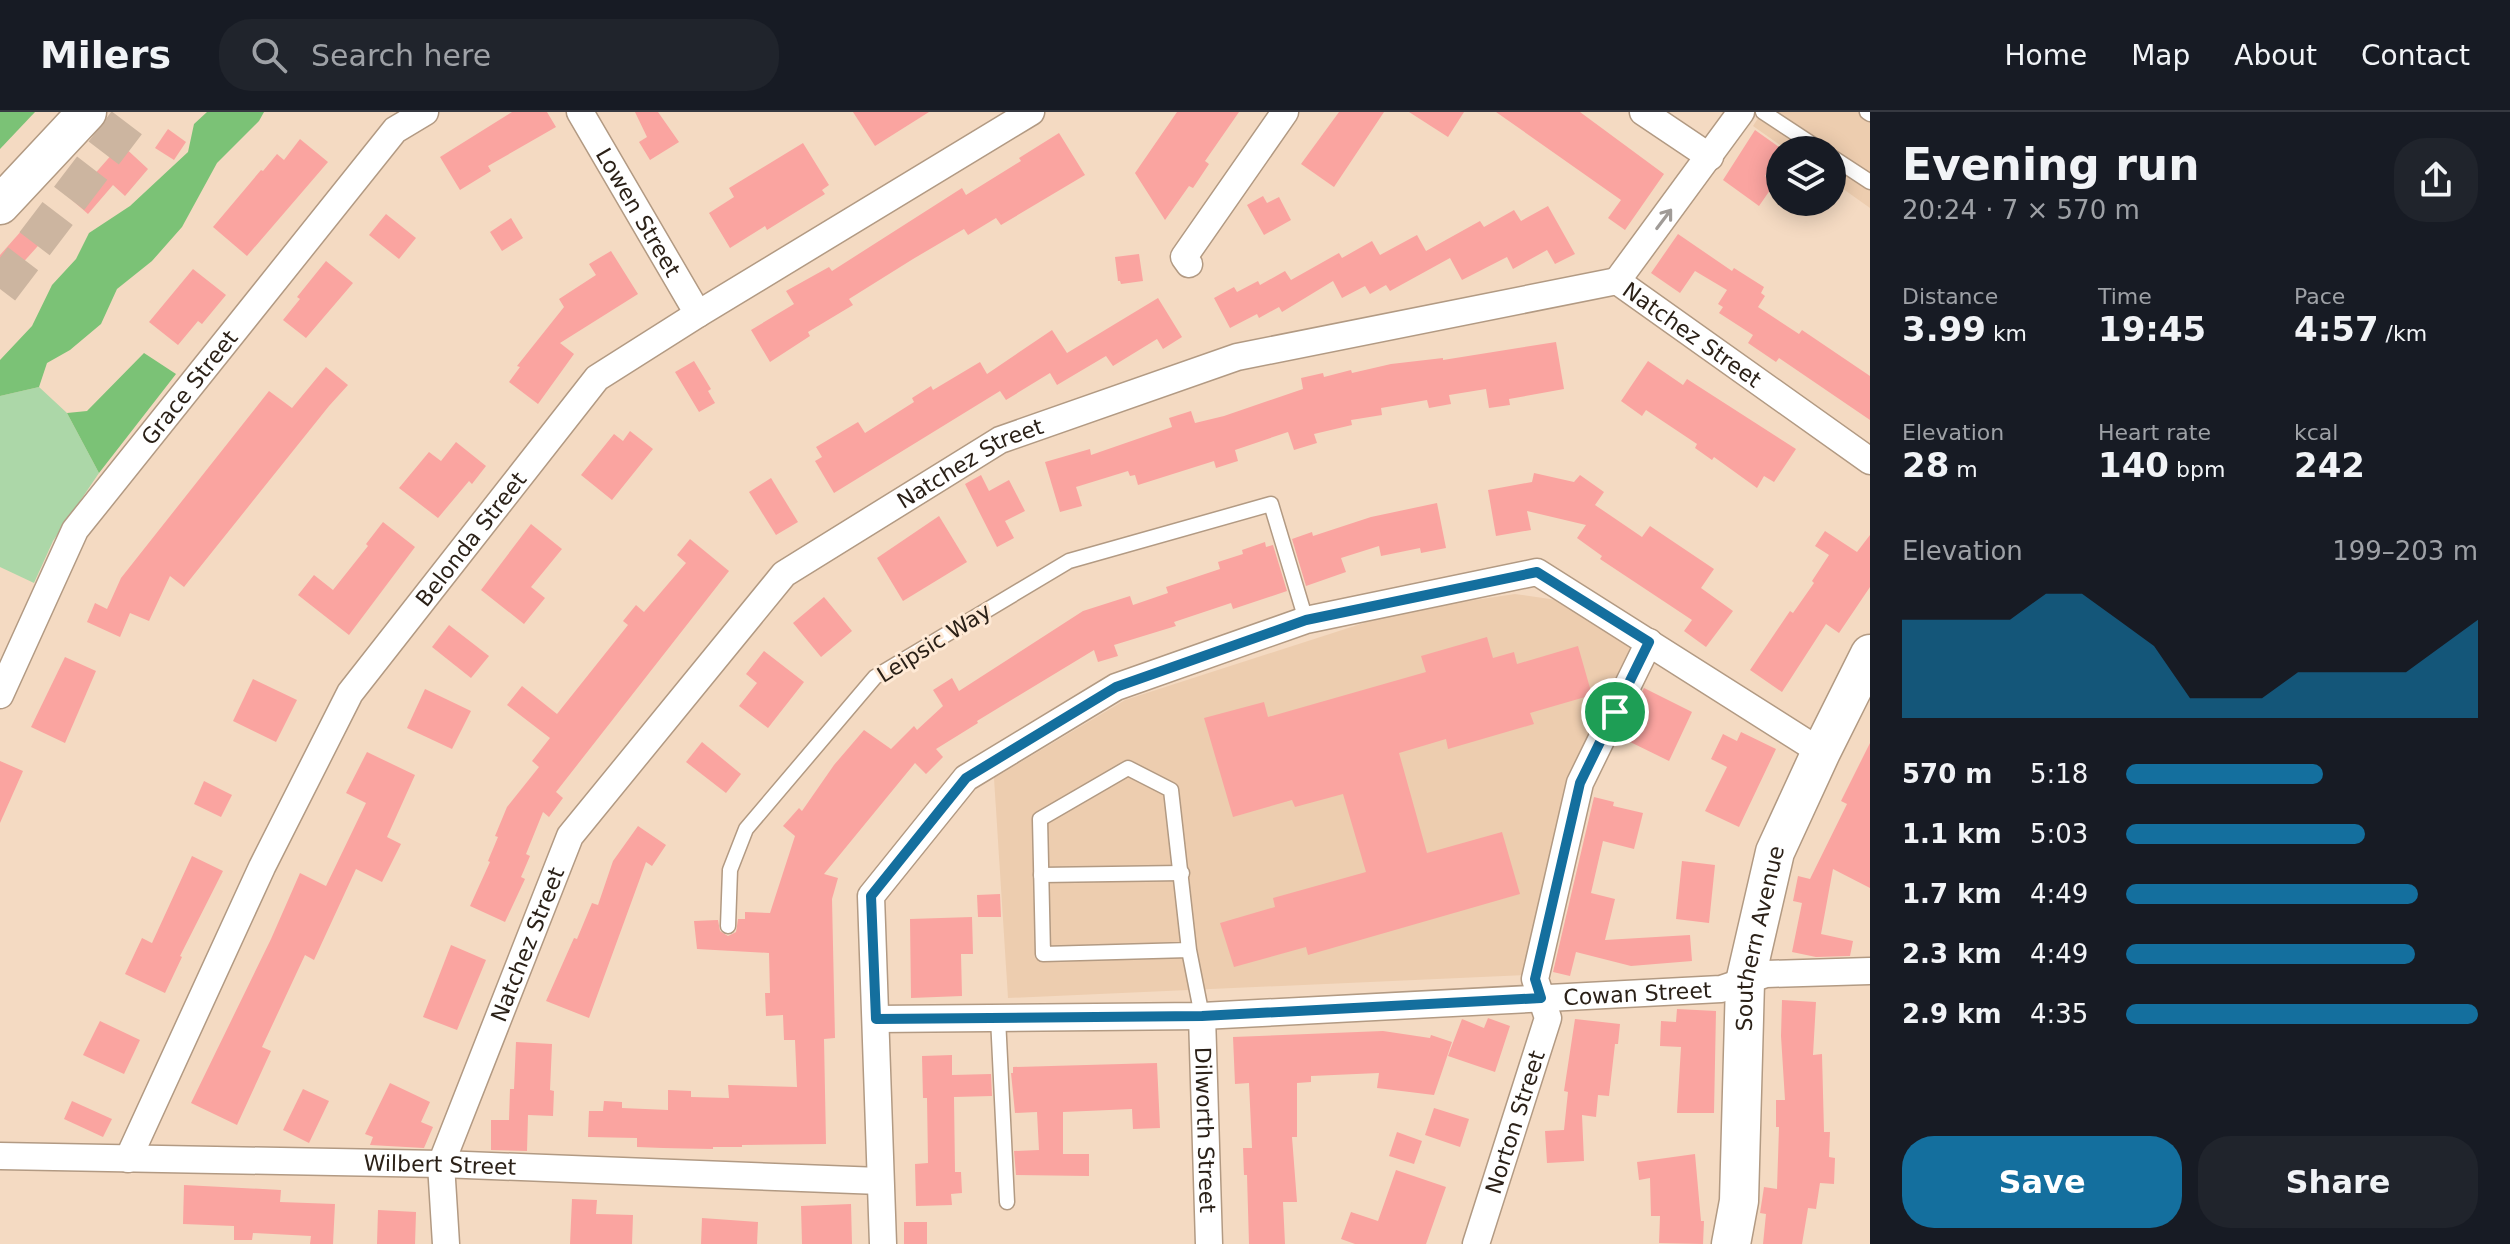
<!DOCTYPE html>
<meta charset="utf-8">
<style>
:root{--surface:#171b24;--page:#20242c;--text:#f1f3f6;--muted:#9ea1a6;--line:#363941;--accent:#146f9e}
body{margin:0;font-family:"DejaVu Sans",sans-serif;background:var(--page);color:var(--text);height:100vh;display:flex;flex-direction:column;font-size:30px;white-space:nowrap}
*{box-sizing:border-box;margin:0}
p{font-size:26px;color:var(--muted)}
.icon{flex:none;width:44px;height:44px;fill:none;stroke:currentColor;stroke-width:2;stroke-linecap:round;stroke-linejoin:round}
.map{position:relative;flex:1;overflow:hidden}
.panel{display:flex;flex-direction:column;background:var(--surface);width:640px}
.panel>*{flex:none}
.fabs{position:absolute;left:1766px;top:24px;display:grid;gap:16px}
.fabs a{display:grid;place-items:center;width:80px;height:80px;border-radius:50%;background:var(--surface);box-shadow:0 4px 20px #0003;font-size:40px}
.pin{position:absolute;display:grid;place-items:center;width:68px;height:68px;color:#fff;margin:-34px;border:4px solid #fff;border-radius:50%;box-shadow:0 2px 8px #0007}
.round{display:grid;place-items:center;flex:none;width:84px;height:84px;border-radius:32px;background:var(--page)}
.headline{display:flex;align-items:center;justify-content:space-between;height:136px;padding:0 32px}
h1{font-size:44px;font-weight:700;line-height:60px}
.figures{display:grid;grid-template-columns:repeat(3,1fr);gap:12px;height:136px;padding:8px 32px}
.figures div{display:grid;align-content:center}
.figures b{font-size:34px;font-weight:700}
.figures small{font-size:22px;font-weight:400}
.figures p{font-size:22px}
.chart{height:224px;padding:16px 32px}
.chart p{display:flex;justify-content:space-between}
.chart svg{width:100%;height:144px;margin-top:8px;fill:var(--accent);opacity:.7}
.cta{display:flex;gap:16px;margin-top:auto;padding:16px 32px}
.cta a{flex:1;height:92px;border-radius:32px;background:var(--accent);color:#fff;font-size:32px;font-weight:700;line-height:92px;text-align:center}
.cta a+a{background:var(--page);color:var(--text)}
ul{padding:0 32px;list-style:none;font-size:26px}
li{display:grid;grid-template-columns:128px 96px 1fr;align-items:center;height:60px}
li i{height:20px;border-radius:10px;background:var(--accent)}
header{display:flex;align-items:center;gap:48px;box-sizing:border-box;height:112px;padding:0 40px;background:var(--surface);border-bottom:2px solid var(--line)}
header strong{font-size:38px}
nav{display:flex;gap:44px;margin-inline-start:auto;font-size:28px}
.search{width:560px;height:72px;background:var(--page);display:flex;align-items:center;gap:20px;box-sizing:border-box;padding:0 28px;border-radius:32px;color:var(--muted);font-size:30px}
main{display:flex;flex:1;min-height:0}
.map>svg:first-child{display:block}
</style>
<header>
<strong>Milers</strong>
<div class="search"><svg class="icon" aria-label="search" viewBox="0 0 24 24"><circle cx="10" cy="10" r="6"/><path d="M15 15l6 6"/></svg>Search here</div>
<nav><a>Home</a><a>Map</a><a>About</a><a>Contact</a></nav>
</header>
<main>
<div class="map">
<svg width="1870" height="1132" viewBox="0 0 1870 1132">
<rect width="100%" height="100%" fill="#f4dac2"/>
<g fill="#edcdaf">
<path d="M1762,0H1870V96L1832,69V38H1787L1753,14Z"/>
<path d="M1515,482L1557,488L1635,537L1527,863L1008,886L994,666L1125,588L1401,499Z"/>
</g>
<path fill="#acd7a8" d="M39,275L67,301L99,361L53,429L34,471L0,455V284Z"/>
<g fill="#7bc276">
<path d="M0,0H35L0,37Z"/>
<path d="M207,0H264L259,9L217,51L182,115L152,149L117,177L101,212L70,238L47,251L39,275L0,284V248L32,214L52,173L76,147L89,121L130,94L188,40L194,12Z"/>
<path d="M144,241L176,262L99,361L67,301L87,299Z"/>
</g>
<g fill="#faa4a0">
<path d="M512,0H547L556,15L488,54L491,59L460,78L440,45Z"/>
<path d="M635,0H658L679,30L650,48L639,30L647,25Z"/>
<path d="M853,0H929L875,34Z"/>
<path d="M1177,0H1239L1205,49L1209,52L1193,76L1189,74L1165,108L1135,61Z"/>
<path d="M1339,0H1384L1334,75L1301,52Z"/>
<path d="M1409,0H1464L1448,25Z"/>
<path d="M1496,0H1580L1664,62L1625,118L1608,106L1621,88Z"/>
<path d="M168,17L186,30L174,48L155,36Z"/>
<path d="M1755,18L1783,38H1780V43L1765,64L1775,71L1759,94L1723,68Z"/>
<path d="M1059,21L1085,63L1001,113L996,106L968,123L964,117L913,147L849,187L853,193L808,220L810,224L770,250L751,218L794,192L786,179L829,155L832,159L962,76L966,83L1021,49L1019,46Z"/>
<path d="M300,27L328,50L247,144L213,115L261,58L263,59L277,42L284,48Z"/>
<path d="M803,31L829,73L822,78L825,82L767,118L765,114L730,136L709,101L734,85L729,76Z"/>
<path d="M121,32L148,57L125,84L113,73L88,102L64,81L76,66L85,73Z"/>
<path d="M1263,84L1267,91L1279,85L1291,108L1264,123L1247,93Z"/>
<path d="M1548,94L1575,142L1555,152L1547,138L1513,157L1507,145L1462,168L1450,146L1390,179L1386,173L1370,182L1365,174L1342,186L1333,169L1282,200L1279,195L1259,206L1257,202L1230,216L1214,186L1234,175L1237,180L1258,169L1260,173L1285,159L1291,168L1339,141L1342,146L1372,129L1380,143L1417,123L1426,139L1480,109L1484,115L1514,98L1521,109Z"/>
<path d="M38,100L55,115L0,176V143Z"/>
<path d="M386,102L416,126L399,147L369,123Z"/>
<path d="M511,106L523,126L502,139L490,120Z"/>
<path d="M1678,122L1732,159L1734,156L1764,175L1761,181L1765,184L1758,195L1799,222L1802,218L1870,264V308L1779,246L1776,250L1748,231L1753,223L1719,201L1723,195L1718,192L1727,178L1695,159L1680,181L1651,161Z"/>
<path d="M611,139L638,182L560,231L574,242L538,292L509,270L520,255L517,254L564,195L559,187L596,163L589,152Z"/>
<path d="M1139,142L1143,169L1121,172L1120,169H1118L1115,145Z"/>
<path d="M326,149L353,171L306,226L283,208L300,187L297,185Z"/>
<path d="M193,157L226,183L202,212L198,209L178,233L149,210Z"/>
<path d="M1158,186L1182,225L1163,237L1157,227L1113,254L1106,244L1057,273L1050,261L1006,288L1000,279L834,381L815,349L822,345L816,335L858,310L865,321L914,290L912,286L931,274L933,278L980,250L987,262L1052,218L1067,241Z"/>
<path d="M1556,230L1564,277L1509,287L1510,293L1489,296L1486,277L1449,283L1451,292L1429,296L1427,288L1381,296L1382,303L1351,308L1352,313L1314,322L1317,331L1294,338L1288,320L1235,338L1238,349L1216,356L1214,349L1138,373L1135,363L1130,364L1128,359L1076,375L1082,394L1060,400L1045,350L1090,337L1091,343L1172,315L1169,306L1191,299L1195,311L1224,304L1303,277L1301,266L1323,261L1324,265L1351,258L1352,261L1391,252L1443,246V248Z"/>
<path d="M694,249L711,277L708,279L715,291L699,300L675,260Z"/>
<path d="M1648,249L1683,273L1687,267L1796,337L1774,370L1764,364L1757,376L1714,345L1712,348L1695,336L1697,332L1646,298L1642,304L1621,289Z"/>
<path d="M326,255L348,273L329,294L184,475L170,464L149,509L130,501L120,525L87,510L95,491L107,497L121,466L269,279L292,296Z"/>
<path d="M630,319L653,337L612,388L581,363L614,322L623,329Z"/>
<path d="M456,330L486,354L472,372L469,369L438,406L399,376L429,340L441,349Z"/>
<path d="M1534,361L1574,370L1580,363L1604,380L1595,393L1642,425L1650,414L1714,457L1701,476L1733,499L1706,535L1684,519L1692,508L1600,447L1602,444L1577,426L1586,413L1527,399L1531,418L1496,424L1488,378L1532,370Z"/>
<path d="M981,363L989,379L1009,368L1025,399L1005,409L1014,426L997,435L965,372Z"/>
<path d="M771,366L798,410L776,423L749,380Z"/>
<path d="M1437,391L1446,436L1421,441L1420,436L1381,444L1379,434L1341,446L1346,460L1306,474L1292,427L1312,420L1313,424L1371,405Z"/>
<path d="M939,404L967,450L903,489L877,446Z"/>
<path d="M383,410L415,435L349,523L298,483L314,463L333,478L368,434L366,432Z"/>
<path d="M531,412L562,437L531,475L545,486L524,512L481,478Z"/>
<path d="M1825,419L1857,440L1870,423V475L1839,521L1826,512L1782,580L1750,558L1790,499L1793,501L1814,471L1812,469L1829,443L1815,434Z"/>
<path d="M690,427L729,459L556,680L563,686L549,705L543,700L526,742L530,744L521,765L525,767L505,810L470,794L490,750L488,749L498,725L495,724L507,695L539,655L532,649L550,626L507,593L522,574L557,602L628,513L623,509L636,493L644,500L686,451L677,443Z"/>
<path d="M1265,430L1266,435L1273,433L1287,479L1233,497L1231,491L1174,510L1176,514L1114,533L1118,544L1098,550L1094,538L977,609L978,611L936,637L943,645L926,662L915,651L824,762L838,766L832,787L835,926L824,927L826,1032L742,1033V1035H713V1037L663,1036L637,1035V1026L588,1025L589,999H603L604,989L622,990V996L668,998V978L691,979V985L729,986L728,973L797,975L795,928H784L783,903L766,904L765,881H770L769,841L697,837L694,809L718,808L720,819L728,824L736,820L738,807H745V800L770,801L795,724L783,714L799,696L802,699L834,653L864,618L891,637L914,614L917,618L943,594L933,578L952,566L959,579L1083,499L1130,484L1133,493L1168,481L1166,475L1220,457L1218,450L1243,442L1242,438Z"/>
<path d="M824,485L852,519L821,545L793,511Z"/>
<path d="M449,513L489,544L471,566L432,535Z"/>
<path d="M1487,525L1493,546L1514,540L1517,552L1578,534L1592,583L1530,601L1534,612L1448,637L1446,627L1399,641L1427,741L1502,720L1520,782L1308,843L1306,835L1234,855L1220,811L1275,795L1273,786L1366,760L1343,682L1295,695L1292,688L1233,705L1204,606L1264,590L1268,605L1426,560L1421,544Z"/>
<path d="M764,539L804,570L768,616L739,594L757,571L746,562Z"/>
<path d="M65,545L96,559L65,631L31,615Z"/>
<path d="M253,567L297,588L276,630L233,609Z"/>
<path d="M1644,576L1692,600L1669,649L1620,625Z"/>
<path d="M425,577L471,599L452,637L407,616Z"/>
<path d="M1741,620L1776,637L1739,715L1705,699L1727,655L1711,647L1723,622L1737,629Z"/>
<path d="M702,630L741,662L726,681L686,650Z"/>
<path d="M1870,631V776L1833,757L1821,822L1853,829L1850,844L1816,845L1792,840L1802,791L1793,789L1798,764L1810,767L1847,692L1841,689Z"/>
<path d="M367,640L415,663L387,725L401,732L382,770L356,757L314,848L305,843L262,935L271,939L237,1013L191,991L271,827L300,761L326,774L366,691L346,681Z"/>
<path d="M0,649L23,659L0,711Z"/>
<path d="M204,669L232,683L221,705L194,692Z"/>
<path d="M1594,685L1614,690L1613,694L1643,701L1634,737L1603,729L1591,781L1615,787L1605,828L1690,823L1692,849L1631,854L1576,840L1570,864L1553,860Z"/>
<path d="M638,714L666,733L652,754L646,750L589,906L546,889L574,826L577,827L592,791L598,793L613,749Z"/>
<path d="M192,744L223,759L180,844L182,845L165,881L125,862L142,826L152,831Z"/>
<path d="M1682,749L1715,753L1709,811L1676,807Z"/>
<path d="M1000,782L1001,805H978L977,783Z"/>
<path d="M972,805L973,842H961L962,884L911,886L910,807Z"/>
<path d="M451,833L486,848L457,918L423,905Z"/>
<path d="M1782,888L1816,890L1813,943L1822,942L1824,1020H1830L1829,1045L1835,1046L1834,1072L1820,1071L1816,1097L1808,1096L1802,1132H1763L1766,1102L1760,1101L1764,1075L1777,1077L1779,1015H1776V988H1785L1781,924Z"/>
<path d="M1677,897L1716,899L1714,1001H1677L1681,935L1660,934L1661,909L1676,910Z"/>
<path d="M1488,906L1510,914L1495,960L1448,944L1462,907L1484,916Z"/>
<path d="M1575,907L1620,912L1618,932H1615L1609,984L1598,983L1596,1005L1582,1003L1584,1049L1547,1051L1545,1019L1564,1018L1568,980L1564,979Z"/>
<path d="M100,909L140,928L124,962L83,943Z"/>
<path d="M1383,919L1430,926L1431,923L1452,930L1434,983L1377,976L1379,961L1311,964V970L1297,971V1025H1292L1297,1090H1283L1285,1132H1249L1247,1063H1244L1243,1036H1252L1249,971L1235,972L1233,925Z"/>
<path d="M516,930L552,932L550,978L554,979L553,1004L528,1003L527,1039L491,1038V1008H509L510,977H514Z"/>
<path d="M952,943V963L991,962L992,984L954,985L955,1060H961L962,1081L951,1082L952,1093L916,1094L915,1052L928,1051L927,986H923L922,944Z"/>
<path d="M1157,951L1160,1016L1133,1017L1132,997L1063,1000V1042H1089V1064L1016,1063L1014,1039L1039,1038L1037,1000L1015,1001L1011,961H1013V955Z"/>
<path d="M390,971L430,990L421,1010L433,1015L424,1036L370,1033L373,1025L365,1022Z"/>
<path d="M303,977L329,989L309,1031L283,1018Z"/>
<path d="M72,989L112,1007L103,1025L64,1007Z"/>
<path d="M1434,996L1469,1007L1460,1035L1425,1023Z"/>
<path d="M1397,1020L1422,1029L1414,1052L1389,1044Z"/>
<path d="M1695,1042L1701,1109H1704L1703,1132L1659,1131L1660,1104H1651L1650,1066L1639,1068L1637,1050Z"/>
<path d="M1396,1058L1446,1075L1426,1132H1355L1341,1127L1351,1100L1378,1109Z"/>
<path d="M184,1073L281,1078L280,1090L335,1092L333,1132H310L311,1124L253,1121L252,1128H234V1114L183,1112Z"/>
<path d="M572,1087L597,1088L596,1102L633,1103L632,1132H570Z"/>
<path d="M851,1092L852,1132H802L801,1094Z"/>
<path d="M378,1098L416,1100L415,1132H377Z"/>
<path d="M702,1106L758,1110L757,1132H701Z"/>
<rect x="904" y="1110" width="23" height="22"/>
</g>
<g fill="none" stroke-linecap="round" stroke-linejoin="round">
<path stroke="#ccb5a0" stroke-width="38" stroke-dasharray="38 19" stroke-linecap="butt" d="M0,177L135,0"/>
<defs>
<g id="lane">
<path d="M1763,0L1821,38"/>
<path d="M1867,0L1870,2"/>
<path d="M1832,45L1870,70"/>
<path d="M1041,763L1182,761"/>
<path d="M728,814L730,758L746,717L875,565L1069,449L1271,392L1306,508"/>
<path d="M1189,838L1043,842L1040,707L1128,656L1171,678L1189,838L1202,904"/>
<path d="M998,906L1007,1090"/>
</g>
<g id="street">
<path id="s1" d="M580,0L698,202"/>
<path d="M1643,0L1710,45"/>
<path d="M1189,152L1184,145L1285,0"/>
<path d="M1617,169L1741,0"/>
<path id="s2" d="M0,583L75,418L395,18L425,0"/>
<path id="s3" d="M1202,904L1209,1132"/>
<path id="s4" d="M876,907L1202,904L1721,877L1766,862L1870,859"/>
<path id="s5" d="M0,1044L441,1052L880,1069"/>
<path id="s6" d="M128,1047L262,755L350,581L597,266L698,202L1031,0"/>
<path id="s7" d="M446,1132L441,1052L570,724L784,462L1000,328L1237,245L1617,169L1870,349"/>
<path d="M883,1132L871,784L966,666L1116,575L1306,508L1537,460L1821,640"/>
<path id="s8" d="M1476,1132L1548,906L1535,867L1580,671L1649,530"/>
</g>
<g id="secondary">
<path d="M0,93L87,0"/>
<path id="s9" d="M1731,1132L1739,1089L1745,870L1775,740L1821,640L1870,542"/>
</g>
</defs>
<use href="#lane" stroke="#b29a83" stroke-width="17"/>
<use href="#street" stroke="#b29a83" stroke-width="29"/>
<use href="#secondary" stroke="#b29a83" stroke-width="41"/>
<use href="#lane" stroke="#fff" stroke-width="14"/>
<use href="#street" stroke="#fff" stroke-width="26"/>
<use href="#secondary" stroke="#fff" stroke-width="38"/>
</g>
<defs><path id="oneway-shaft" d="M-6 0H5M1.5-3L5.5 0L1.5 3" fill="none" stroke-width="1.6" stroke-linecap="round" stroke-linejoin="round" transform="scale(2)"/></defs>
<use stroke="#a09b97" href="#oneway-shaft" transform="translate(1664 107) rotate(-53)"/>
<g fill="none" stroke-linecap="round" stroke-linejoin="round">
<defs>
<path id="route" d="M1537,460L1649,530L1580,671L1535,867L1541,886L1202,904L876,907L871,784L966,666L1116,575L1306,508Z"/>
</defs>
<use href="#route" stroke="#fff" stroke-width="16"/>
<use href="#route" stroke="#146f9e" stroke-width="10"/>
</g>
<g text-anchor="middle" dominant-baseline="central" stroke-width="6" stroke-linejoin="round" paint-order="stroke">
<g font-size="22" fill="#2b2118" stroke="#fee9d5">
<text stroke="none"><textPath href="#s1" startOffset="116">Lowen Street</textPath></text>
<text stroke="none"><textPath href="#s7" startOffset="1756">Natchez Street</textPath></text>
<text stroke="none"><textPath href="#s2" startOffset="364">Grace Street</textPath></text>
<text stroke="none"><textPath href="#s7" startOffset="988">Natchez Street</textPath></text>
<text stroke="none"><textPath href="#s6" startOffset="712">Belonda Street</textPath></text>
<text transform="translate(934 531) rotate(-32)">Leipsic Way</text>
<text stroke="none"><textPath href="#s9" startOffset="308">Southern Avenue</textPath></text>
<text stroke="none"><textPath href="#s7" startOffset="316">Natchez Street</textPath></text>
<text stroke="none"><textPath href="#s4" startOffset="762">Cowan Street</textPath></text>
<text stroke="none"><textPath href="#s8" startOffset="128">Norton Street</textPath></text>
<text stroke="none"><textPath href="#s3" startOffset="114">Dilworth Street</textPath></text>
<text stroke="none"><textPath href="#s5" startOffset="440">Wilbert Street</textPath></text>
</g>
</g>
</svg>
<div class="fabs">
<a><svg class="icon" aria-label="layers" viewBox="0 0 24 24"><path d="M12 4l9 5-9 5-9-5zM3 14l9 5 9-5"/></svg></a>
</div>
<div class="pin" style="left:1615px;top:600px;background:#1e9e55"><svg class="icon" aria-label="arrive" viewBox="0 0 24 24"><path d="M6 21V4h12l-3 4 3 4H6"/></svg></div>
</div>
<section class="panel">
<div class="headline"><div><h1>Evening run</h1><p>20:24 · 7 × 570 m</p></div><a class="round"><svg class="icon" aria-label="share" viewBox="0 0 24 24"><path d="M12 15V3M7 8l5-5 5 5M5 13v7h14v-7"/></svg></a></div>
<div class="figures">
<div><p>Distance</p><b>3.99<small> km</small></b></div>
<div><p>Time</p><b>19:45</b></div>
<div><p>Pace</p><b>4:57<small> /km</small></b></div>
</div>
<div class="figures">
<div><p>Elevation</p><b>28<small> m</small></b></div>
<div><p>Heart rate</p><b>140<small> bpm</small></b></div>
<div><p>kcal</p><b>242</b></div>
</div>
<div class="chart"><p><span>Elevation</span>199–203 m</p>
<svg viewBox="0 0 160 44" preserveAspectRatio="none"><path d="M0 44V14L10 14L20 14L30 14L40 6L50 6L60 14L70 22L80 38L90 38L100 38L110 30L120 30L130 30L140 30L150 22L160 14V44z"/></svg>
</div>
<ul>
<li><b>570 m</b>5:18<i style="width:56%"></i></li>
<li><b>1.1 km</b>5:03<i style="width:68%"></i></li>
<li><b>1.7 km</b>4:49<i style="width:83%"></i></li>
<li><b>2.3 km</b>4:49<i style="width:82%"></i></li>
<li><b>2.9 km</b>4:35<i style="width:100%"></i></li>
</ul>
<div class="cta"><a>Save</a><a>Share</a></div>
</section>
</main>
